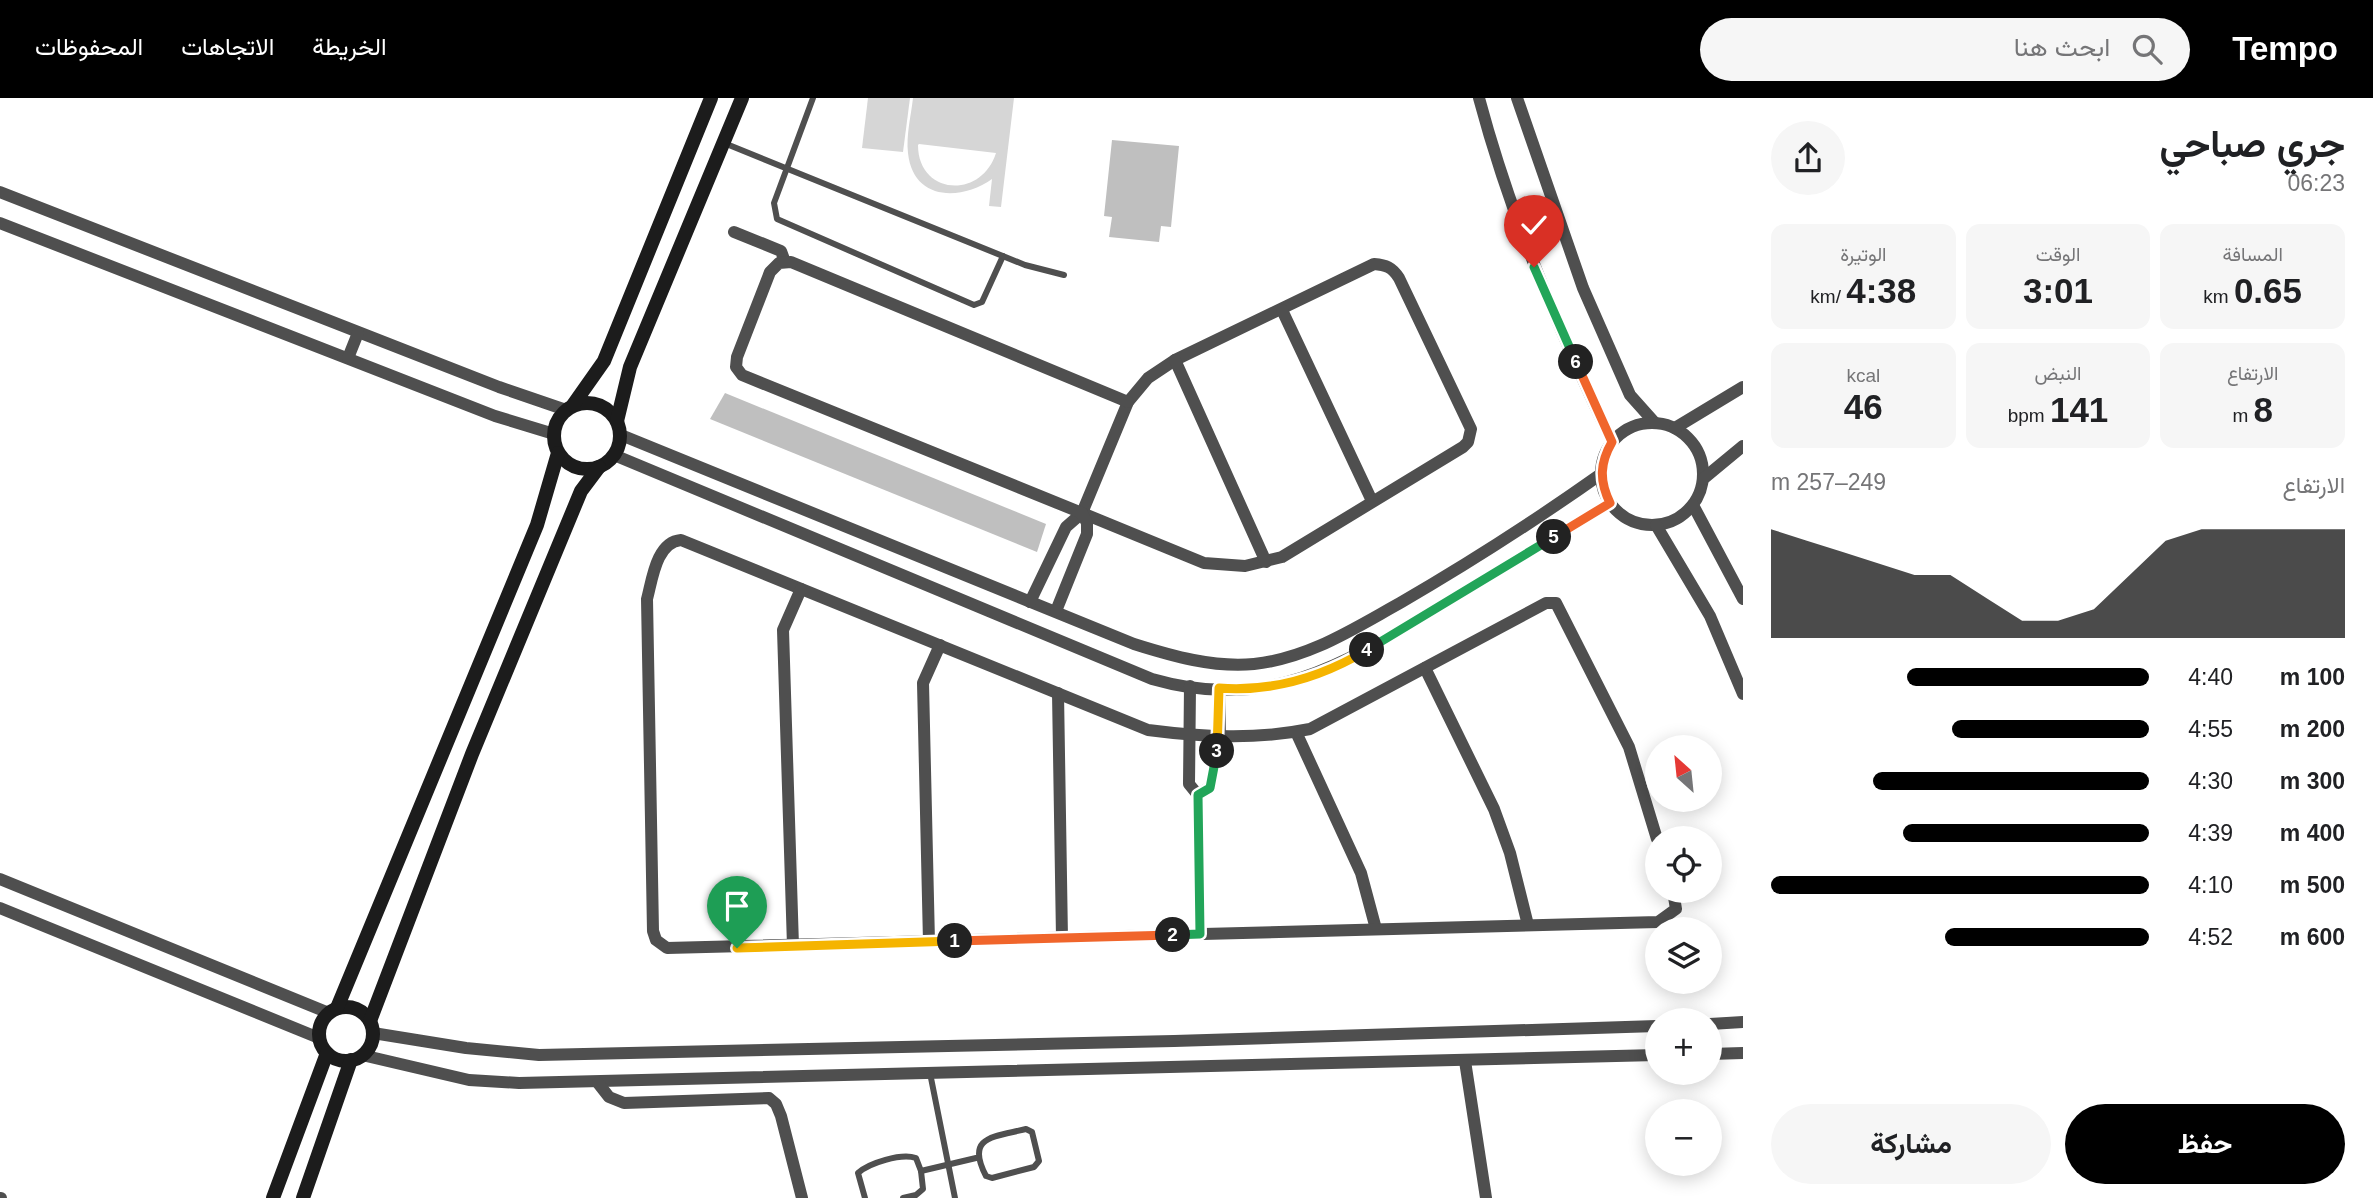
<!DOCTYPE html>
<html lang="ar">
<meta charset="utf-8">
<style>
:root{--surface:#fff;--page:#f6f6f6;--text:#202124;--muted:#757577;--accent:#000}
body{margin:0;font-family:Arial,Vazirmatn,sans-serif;background:var(--page);color:var(--text);direction:rtl;height:100vh;display:flex;flex-direction:column;font-size:26px;white-space:nowrap}
*{box-sizing:border-box;margin:0}
p{font-size:23px;color:var(--muted)}
.icon{flex:none;width:38px;height:38px;fill:none;stroke:currentColor;stroke-width:2;stroke-linecap:round;stroke-linejoin:round}
.map{position:relative;flex:1;overflow:hidden;direction:ltr}
.sheet{display:flex;flex-direction:column;background:var(--surface);width:630px}
.sheet>*{flex:none}
.needle{width:46px;rotate:333deg}
.fabs{position:absolute;left:1645px;top:637px;display:grid;gap:14px}
.fabs a{display:grid;place-items:center;width:77px;height:77px;border-radius:50%;background:var(--surface);box-shadow:0 4px 18px #0003;font-size:35px}
.pin{position:absolute;display:grid;place-items:center;width:60px;height:60px;color:#fff;margin:-72px -30px;border-radius:50% 50% 50% 0;rotate:-45deg;box-shadow:0 0 7px #0007}
.pin .icon{rotate:45deg}
.km{position:absolute;width:35px;height:35px;margin:-18px;border-radius:50%;background:#222;color:#fff;font-size:19px;line-height:35px;text-align:center}
.round{display:grid;place-items:center;flex:none;width:74px;height:74px;border-radius:37px;background:var(--page)}
.head{display:flex;align-items:center;justify-content:space-between;height:119px;padding:0 28px}
h1{font-size:38px;font-weight:700;line-height:52px}
.figures{display:grid;grid-template-columns:repeat(3,1fr);gap:10px;height:119px;padding:7px 28px}
.figures div{display:grid;align-content:center;border-radius:14px;background:var(--page);text-align:center}
.figures b{font-size:35px;font-weight:700}
.figures small{font-size:19px;font-weight:400}
.figures p{font-size:19px}
.chart{height:196px;padding:14px 28px}
.chart p{display:flex;justify-content:space-between}
.chart svg{width:100%;height:126px;margin-top:7px;fill:var(--accent);opacity:.7}
.primary-button{display:flex;gap:14px;margin-top:auto;padding:14px 28px}
.primary-button a{flex:1;height:80px;border-radius:42px;background:var(--accent);color:#fff;font-size:28px;font-weight:700;line-height:80px;text-align:center}
.primary-button a+a{background:var(--page);color:var(--text)}
ul{padding:0 28px;list-style:none;font-size:23px}
li{display:grid;grid-template-columns:112px 84px 1fr;align-items:center;height:52px}
li i{height:18px;border-radius:9px;background:var(--accent)}
header{display:flex;align-items:center;gap:42px;box-sizing:border-box;height:98px;padding:0 35px;background:var(--accent);color:#fff}
header strong{font-size:33px}
nav{display:flex;gap:38px;margin-inline-start:auto;font-size:24px}
.search{width:490px;height:63px;background:var(--page);display:flex;align-items:center;gap:18px;box-sizing:border-box;padding:0 24px;border-radius:38px;color:var(--muted);font-size:26px}
main{display:flex;flex:1;min-height:0}
.map>svg:first-child{display:block}
</style>
<header>
<strong>Tempo</strong>
<div class="search"><svg class="icon" aria-label="search" viewBox="0 0 24 24"><circle cx="10" cy="10" r="6"/><path d="M15 15l6 6"/></svg>ابحث هنا</div>
<nav><a>الخريطة</a><a>الاتجاهات</a><a>المحفوظات</a></nav>
</header>
<main>
<section class="sheet">
<div class="head"><div><h1>جري صباحي</h1><p>06:23</p></div><a class="round"><svg class="icon" aria-label="share" viewBox="0 0 24 24"><path d="M12 15V3M7 8l5-5 5 5M5 13v7h14v-7"/></svg></a></div>
<div class="figures">
<div><p>المسافة</p><b>0.65<small> km</small></b></div>
<div><p>الوقت</p><b>3:01</b></div>
<div><p>الوتيرة</p><b>4:38<small> /km</small></b></div>
</div>
<div class="figures">
<div><p>الارتفاع</p><b>8<small> m</small></b></div>
<div><p>النبض</p><b>141<small> bpm</small></b></div>
<div><p>kcal</p><b>46</b></div>
</div>
<div class="chart"><p><span>الارتفاع</span>249–257 m</p>
<svg viewBox="0 0 160 44" preserveAspectRatio="none"><path d="M0 44V6L10 10L20 14L30 18L40 22L50 22L60 30L70 38L80 38L90 34L100 22L110 10L120 6L130 6L140 6L150 6L160 6V44z"/></svg>
</div>
<ul>
<li><b>100 m</b>4:40<i style="width:64%"></i></li>
<li><b>200 m</b>4:55<i style="width:52%"></i></li>
<li><b>300 m</b>4:30<i style="width:73%"></i></li>
<li><b>400 m</b>4:39<i style="width:65%"></i></li>
<li><b>500 m</b>4:10<i style="width:100%"></i></li>
<li><b>600 m</b>4:52<i style="width:54%"></i></li>
</ul>
<div class="primary-button"><a>حفظ</a><a>مشاركة</a></div>
</section>
<div class="map">
<svg width="1743" height="1100" viewBox="0 0 1743 1100">
<rect width="100%" height="100%" fill="#fff"/>
<g fill="#d6d6d6" fill-rule="evenodd">
<path d="M868,0H910L903,54L862,50Z"/>
<path d="M913,0H1014L1001,109L989,108L992,81C961,103 913,103 908,55C906,37 911,18 913,0ZM918,47L919,46L996,55C981,102 918,97 918,47Z"/>
</g>
<g fill="#bfbfbf">
<path d="M1112,42L1179,48L1171,129L1161,128L1159,144L1109,139L1112,119L1104,118Z"/>
<path d="M725,295L1046,426L1037,454L710,321Z"/>
</g>
<g fill="none" stroke-linecap="round" stroke-linejoin="round">
<g stroke="#4f4f4f" stroke-width="6">
<path d="M813,0L774,105L777,121L974,207L982,204L1003,158"/>
<path d="M724,45L1025,167L1064,177"/>
<path d="M930,975L955,1100"/>
<path d="M1026,1031L1032,1034L1039,1063L1034,1069L992,1080L986,1078C965,1038 994,1039 1026,1031Z"/>
<path d="M921,1073L976,1060"/>
<path d="M865,1100L858,1075C869,1065 901,1055 916,1060L921,1073L923,1091L916,1097L903,1100"/>
</g>
<g stroke="#4f4f4f" stroke-width="12">
<path d="M1479,0C1511,120 1559,232 1612,344"/>
<path d="M1517,0L1583,190L1630,297L1655,325"/>
<path d="M0,94L499,289L566,312"/>
<path d="M0,125L495,318L554,336"/>
<path d="M734,134L781,153L785,164"/>
<path d="M1374,166C1386,167 1392,169 1399,180L1471,331L1468,344L1463,349L1282,459L1245,468L1204,465L1082,415L1128,304L1148,280L1175,262Z"/>
<path d="M1282,212L1372,403"/>
<path d="M348,260L358,235"/>
<path d="M1175,262L1266,464"/>
<circle cx="1652" cy="376" r="51"/>
<path d="M1675,330L1743,289"/>
<path d="M621,337L1134,546C1172,558 1214,570 1254,566C1309,560 1353,531 1400,505C1469,465 1536,422 1601,376"/>
<path d="M614,357L1152,581C1274,616 1351,562 1450,502C1503,470 1556,437 1610,405"/>
<path d="M1703,381L1743,348"/>
<path d="M1693,407L1743,501"/>
<path d="M1656,427L1710,518L1743,596"/>
<path d="M1030,504L1066,429L1082,415"/>
<path d="M1056,513L1087,436V425L1082,415L742,277L736,269L737,259L770,174L779,165L791,164L1128,304"/>
<path d="M1425,570L1494,711L1510,755L1528,827"/>
<path d="M1190,588L1189,686L1198,697L1200,836"/>
<path d="M1058,595L1062,840"/>
<path d="M1296,634L1361,775L1376,831"/>
<path d="M1198,697L1210,689L1220,639L1219,590"/>
<path d="M1657,741L1629,649L1556,505H1546L1310,631C1256,642 1202,639 1148,632L681,442C656,444 652,483 647,501L653,833L656,842L667,850L1658,824L1676,811L1673,793"/>
<path d="M0,781L329,915"/>
<path d="M0,810L319,940"/>
<path d="M929,844L923,585L940,547"/>
<path d="M793,848L783,532L801,491"/>
<path d="M1710,926L1743,924"/>
<path d="M373,935L466,950L539,957L1174,943L1657,928"/>
<path d="M1710,956L1743,955"/>
<path d="M362,957L469,982L519,985L1657,957"/>
<path d="M1465,963L1486,1100"/>
<path d="M598,985L609,999L624,1005L769,1000L776,1006L781,1018L802,1100"/>
<path d="M0,1100H1"/>
</g>
<g stroke="#1c1c1c" stroke-width="14">
<circle cx="587" cy="338" r="33"/>
<path d="M573,307L604,263L711,0"/>
<path d="M617,323L630,269L742,0"/>
<circle cx="346" cy="936" r="27"/>
<path d="M337,910L537,427L558,355"/>
<path d="M370,923L472,656L581,393L599,369"/>
<path d="M273,1100L327,955"/>
<path d="M303,1100L351,962"/>
</g>
</g>
<g fill="none" stroke-linecap="round" stroke-linejoin="round">
<defs>
<path id="split-1" d="M737,850L955,843"/>
<path id="split-2" d="M955,843L1173,837"/>
<path id="split-3" d="M1173,837L1200,836L1198,697L1210,690L1217,653"/>
<path id="split-4" d="M1217,653L1219,590C1272,594 1322,579 1367,552"/>
<path id="split-5" d="M1367,552L1554,439"/>
<path id="split-6" d="M1554,439L1610,405C1599,382 1600,365 1612,344L1576,264"/>
<path id="split-7" d="M1534,169L1576,264"/>
</defs>
<use href="#split-1" stroke="#fff" stroke-width="14"/>
<use href="#split-2" stroke="#fff" stroke-width="14"/>
<use href="#split-3" stroke="#fff" stroke-width="14"/>
<use href="#split-4" stroke="#fff" stroke-width="14"/>
<use href="#split-5" stroke="#fff" stroke-width="14"/>
<use href="#split-6" stroke="#fff" stroke-width="14"/>
<use href="#split-7" stroke="#fff" stroke-width="14"/>
<use href="#split-1" stroke="#f5b400" stroke-width="9"/>
<use href="#split-2" stroke="#f0652b" stroke-width="9"/>
<use href="#split-3" stroke="#22a559" stroke-width="9"/>
<use href="#split-4" stroke="#f5b400" stroke-width="9"/>
<use href="#split-5" stroke="#22a559" stroke-width="9"/>
<use href="#split-6" stroke="#f0652b" stroke-width="9"/>
<use href="#split-7" stroke="#22a559" stroke-width="9"/>
</g>
</svg>
<div class="fabs">
<a><svg class="needle" viewBox="-14 -14 28 28"><path d="M0-13l5 13h-10z" fill="#e53935"/><path d="M0 13l5-13h-10z" fill="#757577"/></svg></a>
<a><svg class="icon" aria-label="locate" viewBox="0 0 24 24"><circle cx="12" cy="12" r="6"/><path d="M12 2v4M12 18v4M2 12h4M18 12h4"/></svg></a>
<a><svg class="icon" aria-label="layers" viewBox="0 0 24 24"><path d="M12 4l9 5-9 5-9-5zM3 14l9 5 9-5"/></svg></a>
<a>+</a>
<a>−</a>
</div>
<div class="pin" style="left:737px;top:850px;background:#1e9e55"><svg class="icon" aria-label="arrive" viewBox="0 0 24 24"><path d="M6 21V4h12l-3 4 3 4H6"/></svg></div>
<div class="pin" style="left:1534px;top:169px;background:#d93025"><svg class="icon" aria-label="check" viewBox="0 0 24 24"><path d="M5 12l5 5 9-10"/></svg></div>
<b class="km" style="left:955px;top:843px">1</b>
<b class="km" style="left:1173px;top:837px">2</b>
<b class="km" style="left:1217px;top:653px">3</b>
<b class="km" style="left:1367px;top:552px">4</b>
<b class="km" style="left:1554px;top:439px">5</b>
<b class="km" style="left:1576px;top:264px">6</b>
</div>
</main>
